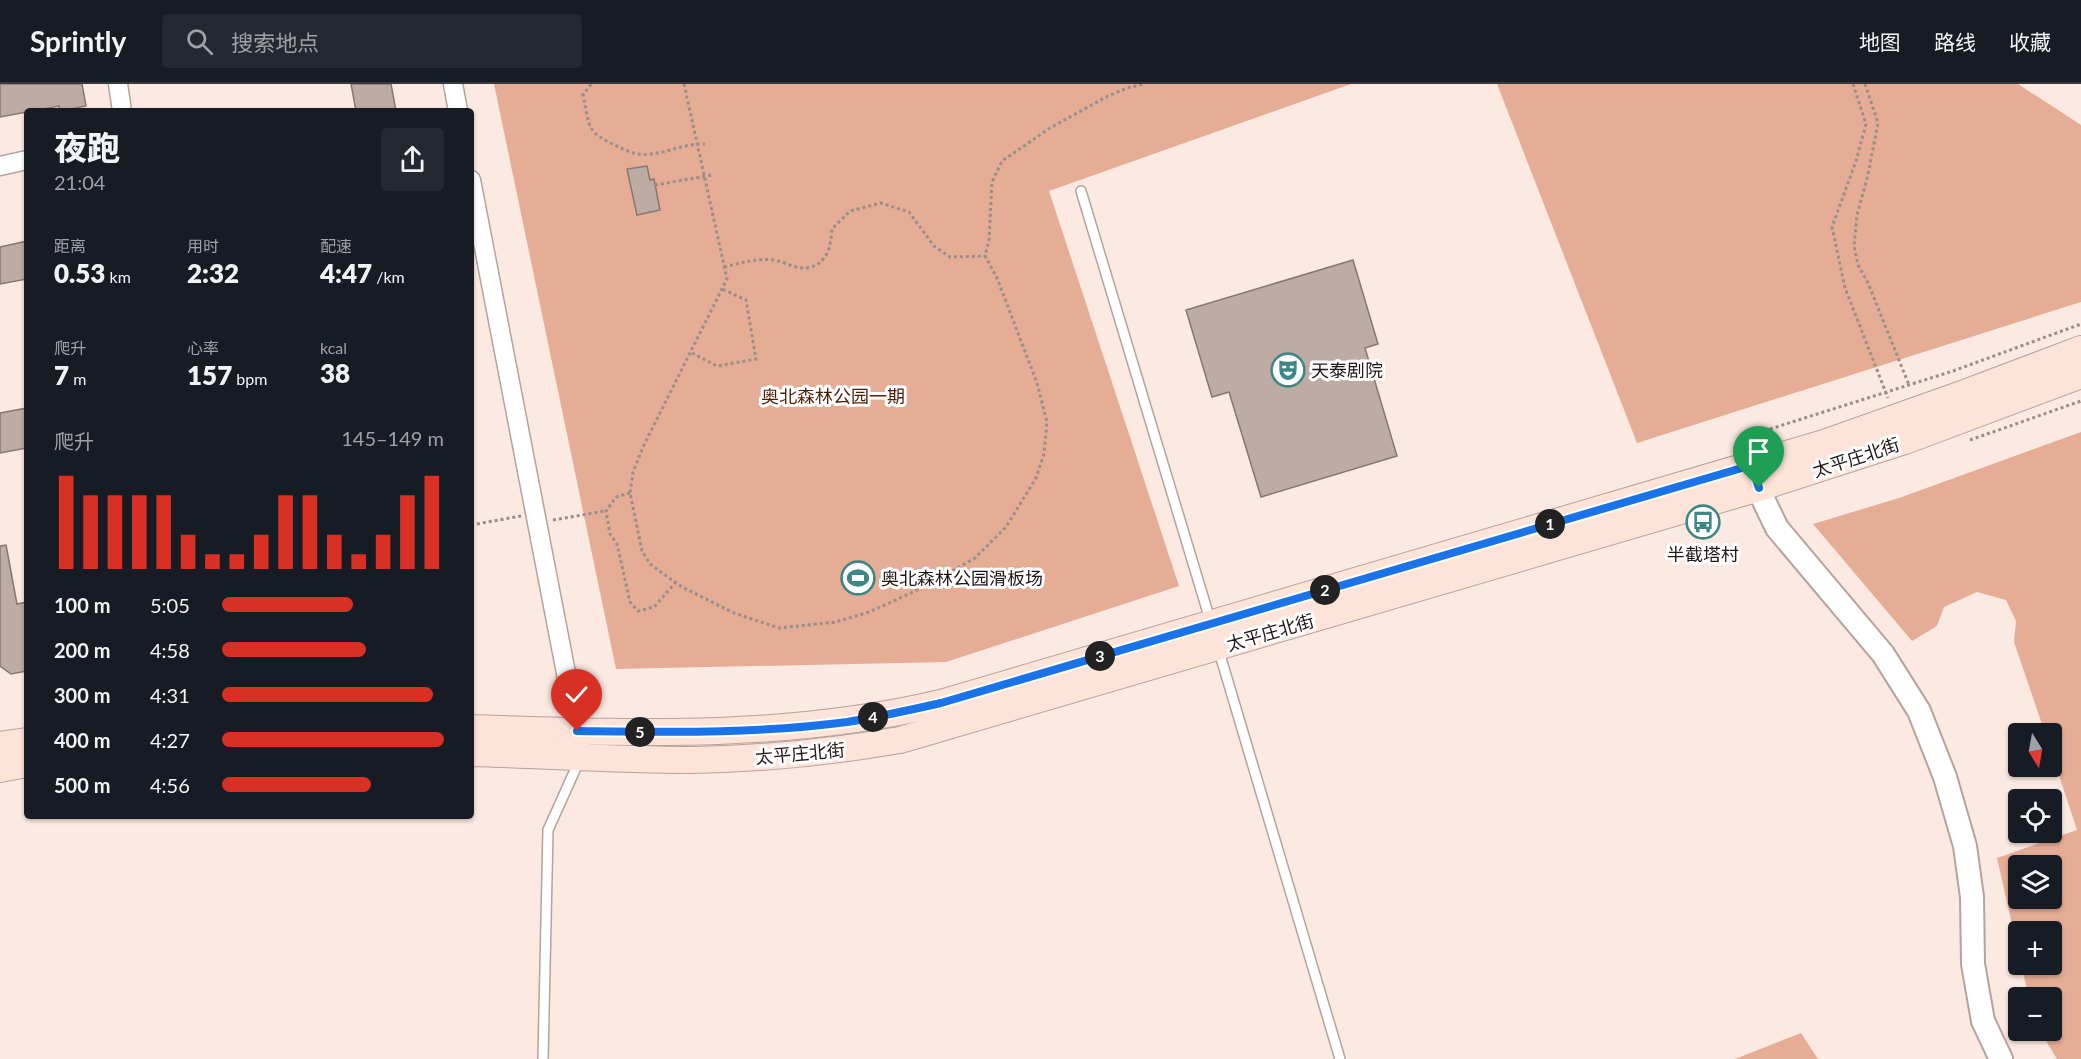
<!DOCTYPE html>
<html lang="zh">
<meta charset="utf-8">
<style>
:root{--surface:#171b24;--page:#242831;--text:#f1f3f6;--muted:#9ea1a6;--line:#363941;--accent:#d93025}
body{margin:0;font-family:Lato,"Noto Sans SC",sans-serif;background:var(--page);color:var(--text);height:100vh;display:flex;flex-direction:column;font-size:22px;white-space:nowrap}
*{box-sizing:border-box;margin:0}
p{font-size:20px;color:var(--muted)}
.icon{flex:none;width:33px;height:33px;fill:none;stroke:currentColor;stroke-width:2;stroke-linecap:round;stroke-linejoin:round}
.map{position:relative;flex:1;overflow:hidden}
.details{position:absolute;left:24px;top:24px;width:450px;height:711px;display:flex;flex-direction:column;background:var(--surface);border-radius:6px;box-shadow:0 2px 4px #0004}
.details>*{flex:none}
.needle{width:39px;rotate:169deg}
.fabs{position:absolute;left:2008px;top:639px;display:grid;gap:12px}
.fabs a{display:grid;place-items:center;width:54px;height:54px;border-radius:6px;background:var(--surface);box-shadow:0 2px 4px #0004;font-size:30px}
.pin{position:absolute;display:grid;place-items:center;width:51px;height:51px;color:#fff;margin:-62px -26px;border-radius:50% 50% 50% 0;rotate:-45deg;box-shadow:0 0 6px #0007}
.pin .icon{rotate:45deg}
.km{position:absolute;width:30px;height:30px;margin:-15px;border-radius:50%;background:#222;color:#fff;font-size:16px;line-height:30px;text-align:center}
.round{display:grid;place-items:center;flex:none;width:63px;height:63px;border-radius:6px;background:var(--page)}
.overview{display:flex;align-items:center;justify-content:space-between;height:102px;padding:0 30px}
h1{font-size:33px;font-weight:800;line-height:45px}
.metrics{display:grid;grid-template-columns:repeat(3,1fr);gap:9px;height:102px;padding:6px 30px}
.metrics div{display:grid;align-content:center}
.metrics b{font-size:26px;font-weight:800}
.metrics small{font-size:16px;font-weight:400}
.metrics p{font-size:16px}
.chart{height:168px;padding:12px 30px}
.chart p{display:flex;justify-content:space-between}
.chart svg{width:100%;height:108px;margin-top:6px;stroke:var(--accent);stroke-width:6}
ul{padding:0 30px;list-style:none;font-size:20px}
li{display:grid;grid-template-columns:96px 72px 1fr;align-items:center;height:45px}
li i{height:15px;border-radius:8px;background:var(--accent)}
header{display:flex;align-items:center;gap:36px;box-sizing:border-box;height:84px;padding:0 30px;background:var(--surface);border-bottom:2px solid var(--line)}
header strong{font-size:28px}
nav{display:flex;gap:33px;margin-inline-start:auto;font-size:21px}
.search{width:420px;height:54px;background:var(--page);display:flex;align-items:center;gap:15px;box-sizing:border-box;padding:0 21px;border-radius:6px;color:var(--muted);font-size:22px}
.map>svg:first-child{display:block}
</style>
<header>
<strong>Sprintly</strong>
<div class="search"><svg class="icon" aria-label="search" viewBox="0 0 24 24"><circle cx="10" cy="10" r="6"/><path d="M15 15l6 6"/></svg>搜索地点</div>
<nav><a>地图</a><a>路线</a><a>收藏</a></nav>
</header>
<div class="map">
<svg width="2081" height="975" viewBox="0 0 2081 975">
<rect width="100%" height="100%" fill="#fce9e1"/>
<g fill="#e5ad96" fill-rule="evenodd">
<path d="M494,0H1351L1049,107L1179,502L946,578L616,585Z"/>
<path d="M1497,0H2018L2081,41V218L1637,359Z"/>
<path d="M2081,348V975H2057L2040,947L2052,946V914L2029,913L2021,881L2052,880V848H2019V871L1997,774L2077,746L2052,670V650L2045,649L2014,558L2016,537L2006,516L1977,508L1944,523L1937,542L1912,557L1813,440L1899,414ZM2019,782H2052V814H2019Z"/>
<path d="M1801,949L1818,975H1735Z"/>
</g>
<g fill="#beaca4" stroke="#887770" stroke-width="1.5">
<path d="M0,0H82L86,22L60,27L59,22L0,33Z"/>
<path d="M351,0H391L396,27H356Z"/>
<path d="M647,82L650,96L654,95L660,126L637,131L627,85Z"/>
<path d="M27,157V195L0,200V163Z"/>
<path d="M1353,176L1378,260L1365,264L1397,372L1261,413L1229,308L1212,313L1186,226Z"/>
<path d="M27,324V364L0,369V329Z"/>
<path d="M6,461L17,520L27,518V587L11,590L0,582V462Z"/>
</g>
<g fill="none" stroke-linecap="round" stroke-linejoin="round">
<defs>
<g id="service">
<path d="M1081,107L1211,539"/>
<path d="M1218,564L1340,975"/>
<path d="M543,975L548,746L580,675"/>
</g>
<g id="minor">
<path d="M118,0L122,27"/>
<path d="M453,0L458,27"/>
<path d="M0,82L27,76"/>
<path d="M471,96L582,672"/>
</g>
<path id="tertiary" d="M1753,387L1762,413L1777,444L1883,570L1919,627L1945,693L1965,762L1972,813L1973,880L1983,937L2001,975"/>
<g id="secondary">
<path d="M471,644C631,649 784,656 941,619L1824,359L1962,310L2081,265"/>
<path d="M0,661L27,657"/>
<path d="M471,669C544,671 617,676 691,676C761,675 831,668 900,656L1759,404L1905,357L2081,291"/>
<path d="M0,685L27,680"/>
</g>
</defs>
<use href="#service" stroke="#b5a39c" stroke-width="12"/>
<use href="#minor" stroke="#b5a39c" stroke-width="21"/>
<use href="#tertiary" stroke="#b5a39c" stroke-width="26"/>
<use href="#secondary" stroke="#b5a39c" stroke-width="28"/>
<g stroke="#9b8d88" stroke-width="3" stroke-dasharray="3 3" stroke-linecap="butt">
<path d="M591,0L583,11C590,45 586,48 619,63C629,68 639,72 651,70C669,68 687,59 705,60"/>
<path d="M684,0L727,195L643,363L633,388L630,409L642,467L650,480L682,503L734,529L779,544L836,538L869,528L924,503L975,474L1006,443L1036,394L1044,370L1047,338L1037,299L997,194L985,172L989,156L992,98L1002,77L1050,44L1108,12L1127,4L1144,0"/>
<path d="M1853,0L1866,40L1856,77L1832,143L1845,204L1888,314"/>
<path d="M1865,0L1878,39L1868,91L1857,131L1854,162L1858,181L1868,199L1909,301"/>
<path d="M655,101L712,91"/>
<path d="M724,183C741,179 756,174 774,176C785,178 796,185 806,184C827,182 831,162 832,145L850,127L881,119L909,128L934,162L950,173L985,172"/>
<path d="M692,269L717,282L756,275L746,216L722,205"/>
<path d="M1765,356L1770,345L1953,287L2081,240"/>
<path d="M1970,356L2081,317"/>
<path d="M630,409L616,413L606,427L610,450L617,460L630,518L638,527L654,523L675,499"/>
<path d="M553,436L605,427"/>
<path d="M471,441L521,432"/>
</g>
<use href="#service" stroke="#fff" stroke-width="9"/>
<use href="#minor" stroke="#fff" stroke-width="18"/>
<use href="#tertiary" stroke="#fff" stroke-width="22"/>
<use href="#secondary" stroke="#fde3d8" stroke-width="26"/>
</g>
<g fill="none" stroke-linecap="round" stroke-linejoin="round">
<defs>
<path id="route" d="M577,647C667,648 757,650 847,638C879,633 910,626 941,619L1752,381L1759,404"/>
</defs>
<use href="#route" stroke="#fff" stroke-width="12"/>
<use href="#route" stroke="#1a73e8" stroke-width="8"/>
</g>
<defs>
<symbol id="theatre-ring" viewBox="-11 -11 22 22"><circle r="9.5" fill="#fff" stroke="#3f8785" stroke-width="1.5"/><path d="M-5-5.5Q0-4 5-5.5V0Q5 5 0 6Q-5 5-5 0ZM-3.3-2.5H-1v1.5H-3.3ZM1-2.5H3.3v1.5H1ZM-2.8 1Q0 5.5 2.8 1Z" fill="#3f8785"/></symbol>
<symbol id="bus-ring" viewBox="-11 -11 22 22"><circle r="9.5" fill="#fff" stroke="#3f8785" stroke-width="1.5"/><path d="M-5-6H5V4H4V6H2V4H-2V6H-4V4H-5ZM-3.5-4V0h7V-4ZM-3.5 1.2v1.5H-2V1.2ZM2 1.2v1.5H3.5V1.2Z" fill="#3f8785"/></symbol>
<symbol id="stadium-ring" viewBox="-11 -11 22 22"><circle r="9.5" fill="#fff" stroke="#3f8785" stroke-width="1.5"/><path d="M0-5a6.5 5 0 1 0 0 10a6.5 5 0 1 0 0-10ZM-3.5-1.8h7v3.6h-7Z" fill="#3f8785"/></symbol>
</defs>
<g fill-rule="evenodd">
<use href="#theatre-ring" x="1269" y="267" width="38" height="38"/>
<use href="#bus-ring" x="1684" y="419" width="38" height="38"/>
<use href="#stadium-ring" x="839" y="475" width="38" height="38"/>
</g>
<g text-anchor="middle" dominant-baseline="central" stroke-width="6" stroke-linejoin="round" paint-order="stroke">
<g font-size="18" fill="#1e1715" stroke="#fff" text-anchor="start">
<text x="1311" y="286">天泰剧院</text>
<text x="1703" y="470" text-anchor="middle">半截塔村</text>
<text x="881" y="494">奥北森林公园滑板场</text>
</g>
<g font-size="18" fill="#4c1e08" stroke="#fff">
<text x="833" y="312">奥北森林公园一期</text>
</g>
<g font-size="18" fill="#1e1715" stroke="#fff">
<text transform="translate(1856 373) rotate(-18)">太平庄北街</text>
<text transform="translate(1270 548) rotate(-16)">太平庄北街</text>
<text transform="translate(800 669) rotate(-5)">太平庄北街</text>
</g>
</g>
</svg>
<div class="fabs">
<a><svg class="needle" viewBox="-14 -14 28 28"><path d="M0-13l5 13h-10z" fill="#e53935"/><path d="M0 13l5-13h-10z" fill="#9ea1a6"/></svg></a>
<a><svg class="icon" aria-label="locate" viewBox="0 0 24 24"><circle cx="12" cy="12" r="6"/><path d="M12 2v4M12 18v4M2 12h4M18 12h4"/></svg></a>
<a><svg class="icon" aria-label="layers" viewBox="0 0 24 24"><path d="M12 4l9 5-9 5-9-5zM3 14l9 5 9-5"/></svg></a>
<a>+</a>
<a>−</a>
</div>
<div class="pin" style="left:1759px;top:404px;background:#1e9e55"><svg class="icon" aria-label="arrive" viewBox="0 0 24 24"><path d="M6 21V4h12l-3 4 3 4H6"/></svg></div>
<div class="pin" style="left:577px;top:647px;background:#d93025"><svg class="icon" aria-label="check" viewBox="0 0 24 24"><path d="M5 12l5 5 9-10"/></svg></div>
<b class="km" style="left:1550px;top:440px">1</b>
<b class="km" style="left:1325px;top:506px">2</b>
<b class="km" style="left:1100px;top:572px">3</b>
<b class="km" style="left:873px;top:633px">4</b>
<b class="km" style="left:640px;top:648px">5</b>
<section class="details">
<div class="overview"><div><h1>夜跑</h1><p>21:04</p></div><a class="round"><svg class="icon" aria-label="share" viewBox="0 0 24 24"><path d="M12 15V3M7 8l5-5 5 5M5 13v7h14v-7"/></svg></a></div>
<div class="metrics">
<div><p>距离</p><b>0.53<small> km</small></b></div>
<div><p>用时</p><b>2:32</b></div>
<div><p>配速</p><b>4:47<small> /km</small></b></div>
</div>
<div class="metrics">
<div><p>爬升</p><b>7<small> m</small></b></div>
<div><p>心率</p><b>157<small> bpm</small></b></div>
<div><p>kcal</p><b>38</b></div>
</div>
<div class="chart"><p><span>爬升</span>145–149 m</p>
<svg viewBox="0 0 160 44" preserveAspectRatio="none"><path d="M5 44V6M15 44V14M25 44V14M35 44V14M45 44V14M55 44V30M65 44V38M75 44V38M85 44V30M95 44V14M105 44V14M115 44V30M125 44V38M135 44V30M145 44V14M155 44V6"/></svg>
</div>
<ul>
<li><b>100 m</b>5:05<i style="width:59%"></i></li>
<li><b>200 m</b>4:58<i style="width:65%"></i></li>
<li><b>300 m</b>4:31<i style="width:95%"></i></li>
<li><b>400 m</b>4:27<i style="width:100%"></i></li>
<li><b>500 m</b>4:56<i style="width:67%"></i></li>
</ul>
</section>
</div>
